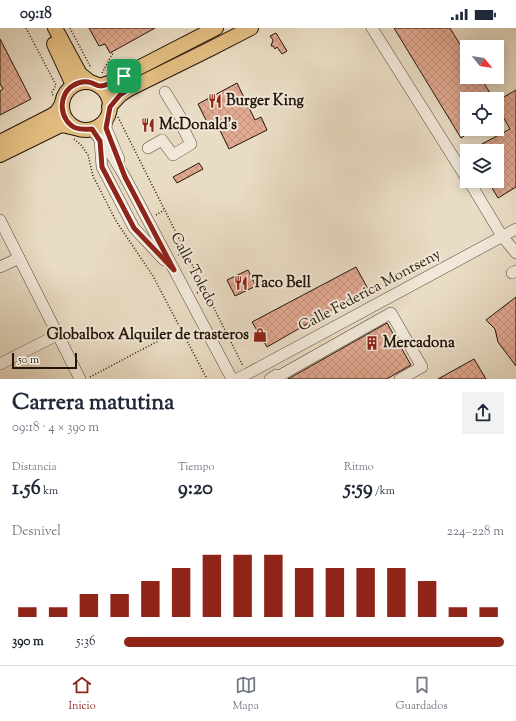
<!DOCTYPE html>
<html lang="es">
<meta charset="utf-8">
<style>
:root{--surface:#fff;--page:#f2f2f3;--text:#1f2937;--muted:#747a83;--line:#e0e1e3;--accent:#8f2418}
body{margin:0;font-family:"Sorts Mill Goudy",serif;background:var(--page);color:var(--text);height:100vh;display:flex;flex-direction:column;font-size:15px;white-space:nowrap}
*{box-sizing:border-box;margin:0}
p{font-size:13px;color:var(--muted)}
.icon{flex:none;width:22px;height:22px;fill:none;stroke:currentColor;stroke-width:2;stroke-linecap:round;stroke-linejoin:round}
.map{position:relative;height:351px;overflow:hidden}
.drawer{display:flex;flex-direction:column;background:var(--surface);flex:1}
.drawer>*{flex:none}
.needle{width:26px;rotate:120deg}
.tools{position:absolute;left:460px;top:12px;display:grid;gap:8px}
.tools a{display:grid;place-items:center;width:44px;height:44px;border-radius:0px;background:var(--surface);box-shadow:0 2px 10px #0003;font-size:20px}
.scale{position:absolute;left:12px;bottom:10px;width:65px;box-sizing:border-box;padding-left:4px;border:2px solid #231608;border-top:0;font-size:11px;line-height:14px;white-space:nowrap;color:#231608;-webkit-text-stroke:3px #f1e8d9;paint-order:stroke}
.pin{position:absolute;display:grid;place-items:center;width:34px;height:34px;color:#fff;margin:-17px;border-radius:8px;box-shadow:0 2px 6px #0006}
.round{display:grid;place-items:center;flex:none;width:42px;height:42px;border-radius:0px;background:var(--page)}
.summary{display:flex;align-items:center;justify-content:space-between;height:68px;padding:0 12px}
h1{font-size:22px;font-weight:800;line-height:30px}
.stats{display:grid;grid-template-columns:repeat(3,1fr);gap:6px;height:68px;padding:4px 12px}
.stats div{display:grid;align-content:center}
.stats b{font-size:20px;font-weight:800}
.stats small{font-size:11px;font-weight:400}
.stats p{font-size:11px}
.chart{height:112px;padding:8px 12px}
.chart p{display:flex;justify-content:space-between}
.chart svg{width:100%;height:72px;margin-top:4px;stroke:var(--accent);stroke-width:6}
ul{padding:0 12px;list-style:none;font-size:13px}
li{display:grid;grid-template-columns:64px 48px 1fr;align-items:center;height:30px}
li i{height:10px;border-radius:5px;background:var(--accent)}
.status{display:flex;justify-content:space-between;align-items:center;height:28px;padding:0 20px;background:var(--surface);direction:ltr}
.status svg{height:11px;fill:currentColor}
.tabs{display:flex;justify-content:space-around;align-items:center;height:56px;border-top:1px solid var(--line);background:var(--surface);font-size:11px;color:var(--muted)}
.tabs a{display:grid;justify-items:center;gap:2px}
.tabs .selected{color:var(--accent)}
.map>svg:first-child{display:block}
</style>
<div class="status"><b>09:18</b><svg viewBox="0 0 49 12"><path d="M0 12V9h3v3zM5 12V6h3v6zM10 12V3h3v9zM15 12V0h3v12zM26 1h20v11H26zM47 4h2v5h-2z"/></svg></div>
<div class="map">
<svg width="516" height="351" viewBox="0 0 516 351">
<defs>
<pattern id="building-cross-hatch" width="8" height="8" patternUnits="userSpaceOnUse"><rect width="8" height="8" fill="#e2a992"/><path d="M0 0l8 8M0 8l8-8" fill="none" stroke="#c2917c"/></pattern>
</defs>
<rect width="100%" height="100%" fill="#e9dcc4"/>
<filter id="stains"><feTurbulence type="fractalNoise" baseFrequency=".005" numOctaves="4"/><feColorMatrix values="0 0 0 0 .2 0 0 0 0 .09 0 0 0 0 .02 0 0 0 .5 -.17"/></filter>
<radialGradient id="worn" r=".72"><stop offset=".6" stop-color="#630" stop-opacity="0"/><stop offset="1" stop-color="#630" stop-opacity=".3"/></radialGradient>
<g fill="url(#building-cross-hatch)" stroke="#231608">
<path d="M89,0H155L110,25L105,16L99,18Z"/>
<path d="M394,0H450L467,28V49H480L494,71H467V106L461,110Z"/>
<path d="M276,5L287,23L282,26L277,19L275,21L273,18H271L273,12L270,8Z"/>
<path d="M0,11L31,71L0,87V63L3,61L0,56Z"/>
<path d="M237,55L255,92L261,89L267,102L229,121L215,92L208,96L198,76Z"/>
<path d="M516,62V159L498,170L488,153H497V123H469L510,101L502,87L497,89V73Z"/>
<path d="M199,135L203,141L177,155L173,149Z"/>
<path d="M356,239L368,261L267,319L252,294Z"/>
<path d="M248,242L256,258L235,268L227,252Z"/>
<path d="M516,269V338L498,314L495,301L486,292Z"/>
<path d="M387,295L411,337L395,346L387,351H288Z"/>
<path d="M474,331L486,351H438Z"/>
</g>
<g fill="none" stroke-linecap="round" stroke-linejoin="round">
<defs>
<g id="minor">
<path d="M372,0L467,151"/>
<path d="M108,86L106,100L119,131"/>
<path d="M92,101L111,126L125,149L232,351"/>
<path d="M100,113L102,139L134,200L164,232"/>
<path d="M148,120L162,112L173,127L191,116L183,100L181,90L165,64"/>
<path d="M469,153L502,208L516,225"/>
<path d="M0,192L80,351"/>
<path d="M0,239L19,230"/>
<path d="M512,245L516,243"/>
<path d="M0,336L57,307"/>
<path d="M237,351L247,346L516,201"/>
<path d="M270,351L276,347L279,348L391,285L422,339L400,351"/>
</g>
<g id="major">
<path d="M55,0L80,46L90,54"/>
<path d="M54,16L73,57"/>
<circle cx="86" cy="78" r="24"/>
<path d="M99,58L109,55L216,0"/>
<path d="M109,79L120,67L129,61L210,21L251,0"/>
<path d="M0,114L51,88L57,84L62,76"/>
<path d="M0,127L59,98L62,97L75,100"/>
</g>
</defs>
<use href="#minor" stroke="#544837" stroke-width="12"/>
<use href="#major" stroke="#231608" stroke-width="16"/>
<g stroke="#231608" stroke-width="1.5" stroke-dasharray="1 2" stroke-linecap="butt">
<path d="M26,0L56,57L52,64V66L54,68"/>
<path d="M70,0L91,40"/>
<path d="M102,45L113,25"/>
<path d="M118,89L243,338"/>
<path d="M74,111L81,117L88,127L93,148L116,193L153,248L207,351"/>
<path d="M156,187L164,182"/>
<path d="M178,227L185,224"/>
<path d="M197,265L204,261"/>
<path d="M90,349L162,311L177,304"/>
</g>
<use href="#minor" stroke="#f1e8d9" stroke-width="11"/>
<use href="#major" stroke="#e4be82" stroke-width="14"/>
</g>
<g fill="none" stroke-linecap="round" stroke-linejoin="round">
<defs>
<path id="route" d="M124,48L129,61L120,67L110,79L106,100L125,149L174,242L134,200L102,139L100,113L92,101C86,101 82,102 76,100C59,93 57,66 74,57C79,54 86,53 92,55C95,56 97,58 101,58C109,57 116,52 124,48Z"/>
</defs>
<use href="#route" stroke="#fff" stroke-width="8"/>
<use href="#route" stroke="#8f2418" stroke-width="5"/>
</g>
<defs>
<symbol id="restaurant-bare" viewBox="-9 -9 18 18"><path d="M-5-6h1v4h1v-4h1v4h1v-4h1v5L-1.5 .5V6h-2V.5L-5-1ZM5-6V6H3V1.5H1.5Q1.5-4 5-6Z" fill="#8f2418" stroke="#f1e8d9" stroke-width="2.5" paint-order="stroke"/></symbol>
<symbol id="shop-bare" viewBox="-9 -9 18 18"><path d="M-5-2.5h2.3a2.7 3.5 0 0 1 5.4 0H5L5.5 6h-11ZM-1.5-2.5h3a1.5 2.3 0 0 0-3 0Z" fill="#8f2418" stroke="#f1e8d9" stroke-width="2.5" paint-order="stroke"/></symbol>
<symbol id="building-bare" viewBox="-9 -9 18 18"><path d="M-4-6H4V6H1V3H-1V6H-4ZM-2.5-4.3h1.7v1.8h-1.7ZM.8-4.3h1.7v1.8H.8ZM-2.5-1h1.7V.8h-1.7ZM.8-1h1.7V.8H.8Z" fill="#8f2418" stroke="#f1e8d9" stroke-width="2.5" paint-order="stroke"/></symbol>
</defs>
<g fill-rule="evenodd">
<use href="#restaurant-bare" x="205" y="63" width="20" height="20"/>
<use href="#restaurant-bare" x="138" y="87" width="20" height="20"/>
<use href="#restaurant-bare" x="231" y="245" width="20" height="20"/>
<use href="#shop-bare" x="250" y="297" width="20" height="20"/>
<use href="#building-bare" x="362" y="305" width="20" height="20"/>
</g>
<g text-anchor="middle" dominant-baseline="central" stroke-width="4" stroke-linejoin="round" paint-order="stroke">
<g font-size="15" font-weight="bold" fill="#231608" stroke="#f1e8d9" text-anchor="start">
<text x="226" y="73">Burger King</text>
<text x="159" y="97">McDonald's</text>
<text x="252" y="255">Taco Bell</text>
<text x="249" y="307" text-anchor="end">Globalbox Alquiler de trasteros</text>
<text x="383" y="315">Mercadona</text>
</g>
<g font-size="15" fill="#231608" stroke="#f1e8d9">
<text transform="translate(193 242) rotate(62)">Calle Toledo</text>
<text transform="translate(370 263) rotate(-28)">Calle Federica Montseny</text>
</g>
</g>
<rect width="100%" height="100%" filter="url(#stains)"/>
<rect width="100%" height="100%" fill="url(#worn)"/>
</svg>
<div class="tools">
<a><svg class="needle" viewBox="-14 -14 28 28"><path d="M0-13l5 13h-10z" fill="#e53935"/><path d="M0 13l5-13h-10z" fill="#747a83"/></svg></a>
<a><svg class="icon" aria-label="locate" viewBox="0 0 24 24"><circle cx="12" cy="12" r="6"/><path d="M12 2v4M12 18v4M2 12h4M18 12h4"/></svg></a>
<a><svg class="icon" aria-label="layers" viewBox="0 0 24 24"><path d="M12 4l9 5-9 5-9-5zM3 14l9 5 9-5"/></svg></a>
</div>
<div class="scale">50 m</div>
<div class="pin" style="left:124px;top:48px;background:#1e9e55"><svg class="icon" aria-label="arrive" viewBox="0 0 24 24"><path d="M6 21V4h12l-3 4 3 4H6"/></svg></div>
</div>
<section class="drawer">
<div class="summary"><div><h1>Carrera matutina</h1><p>09:18 · 4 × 390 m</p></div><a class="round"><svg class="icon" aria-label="share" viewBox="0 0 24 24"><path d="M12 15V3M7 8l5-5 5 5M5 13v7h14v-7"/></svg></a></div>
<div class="stats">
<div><p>Distancia</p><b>1.56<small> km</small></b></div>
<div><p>Tiempo</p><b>9:20</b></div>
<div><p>Ritmo</p><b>5:59<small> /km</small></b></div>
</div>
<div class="chart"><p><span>Desnivel</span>224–228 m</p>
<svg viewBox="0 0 160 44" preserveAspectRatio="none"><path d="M5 44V38M15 44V38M25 44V30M35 44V30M45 44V22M55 44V14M65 44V6M75 44V6M85 44V6M95 44V14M105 44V14M115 44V14M125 44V14M135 44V22M145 44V38M155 44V38"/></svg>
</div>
<ul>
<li><b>390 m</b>5:36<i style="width:100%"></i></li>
</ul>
</section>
<nav class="tabs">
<a class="selected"><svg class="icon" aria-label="home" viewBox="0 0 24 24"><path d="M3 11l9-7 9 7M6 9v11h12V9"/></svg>Inicio</a>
<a><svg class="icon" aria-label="map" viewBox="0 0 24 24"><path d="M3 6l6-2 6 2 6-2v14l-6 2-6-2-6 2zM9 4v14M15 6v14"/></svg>Mapa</a>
<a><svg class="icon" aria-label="saved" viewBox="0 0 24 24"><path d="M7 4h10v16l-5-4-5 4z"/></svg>Guardados</a>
</nav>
